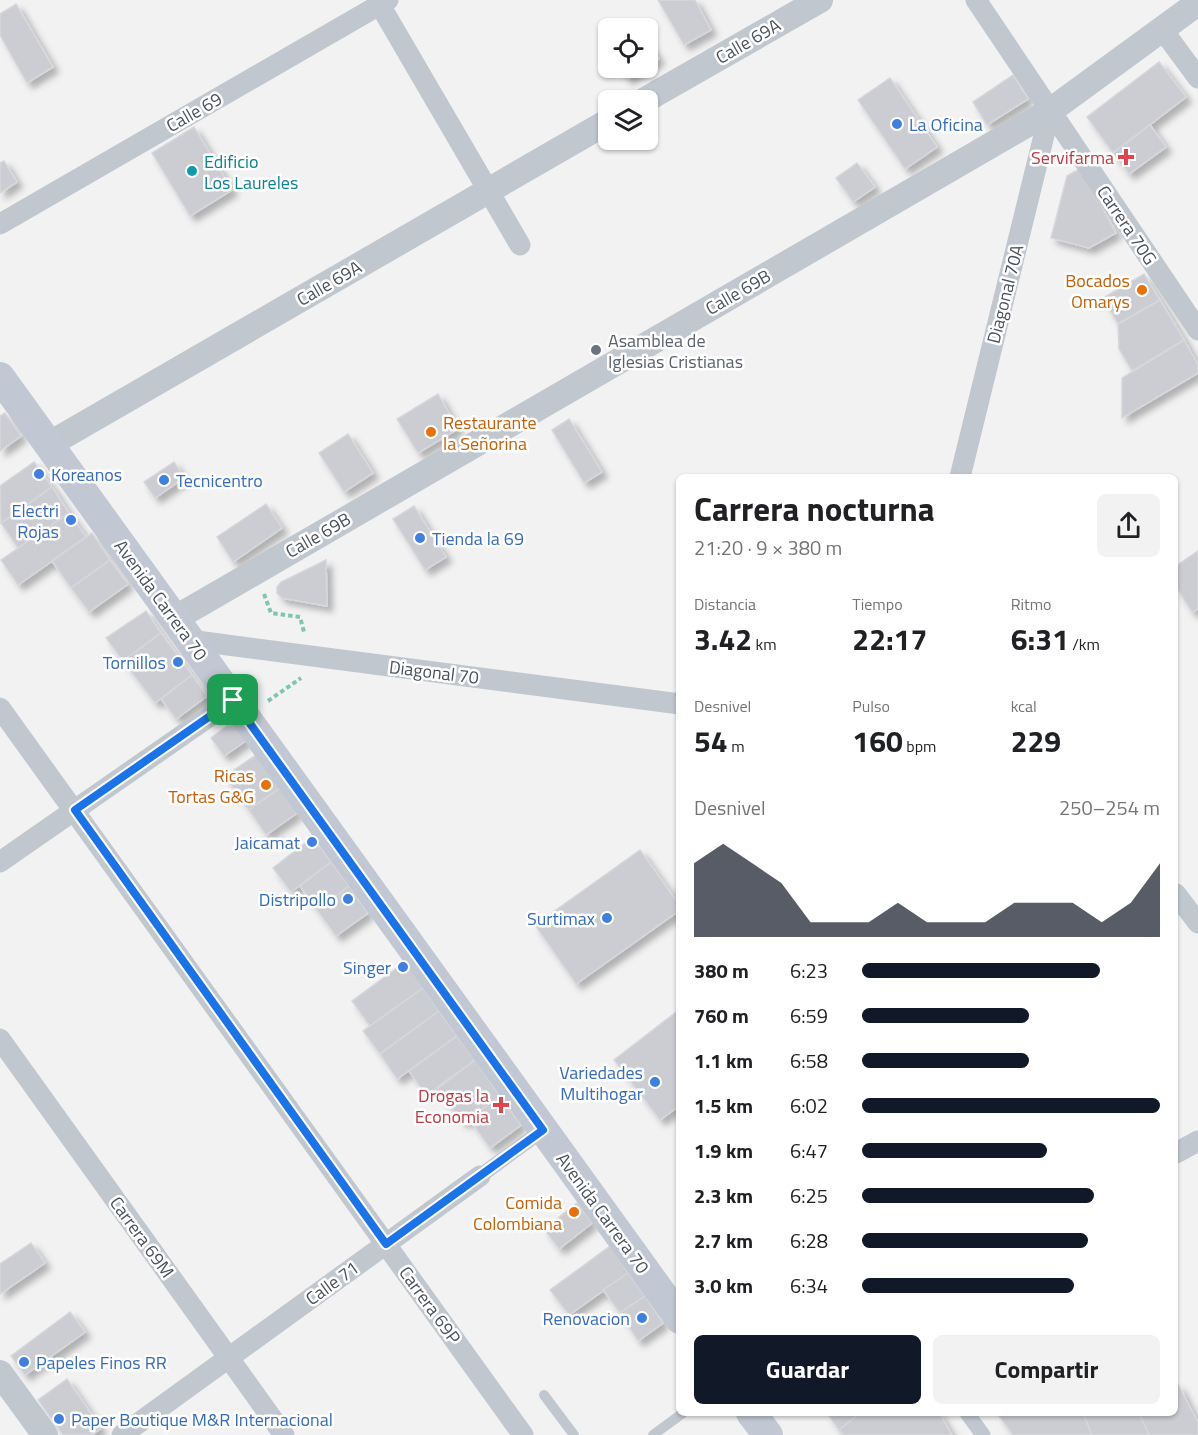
<!DOCTYPE html>
<html lang="es">
<meta charset="utf-8">
<style>
:root{--surface:#fff;--page:#f2f2f2;--text:#202124;--muted:#757577;--accent:#111827}
body{margin:0;font-family:"Titillium Web",sans-serif;background:var(--page);color:var(--text);height:100vh;display:flex;flex-direction:column;font-size:22px;white-space:nowrap}
*{box-sizing:border-box;margin:0}
p{font-size:20px;color:var(--muted)}
.icon{flex:none;width:33px;height:33px;fill:none;stroke:currentColor;stroke-width:2;stroke-linecap:round;stroke-linejoin:round}
.map{position:relative;flex:1;overflow:hidden}
.side{position:absolute;left:676px;top:474px;width:502px;height:942px;display:flex;flex-direction:column;background:var(--surface);border-radius:9px;box-shadow:0 2px 4px #0004}
.side>*{flex:none}
.controls{position:absolute;left:598px;top:18px;display:grid;gap:12px}
.controls a{display:grid;place-items:center;width:60px;height:60px;border-radius:9px;background:var(--surface);box-shadow:0 2px 4px #0004;font-size:30px}
.pin{position:absolute;display:grid;place-items:center;width:51px;height:51px;color:#fff;margin:-26px;border-radius:12px;box-shadow:0 3px 9px #0006}
.round{display:grid;place-items:center;flex:none;width:63px;height:63px;border-radius:9px;background:var(--page)}
.overview{display:flex;align-items:center;justify-content:space-between;height:102px;padding:0 18px}
h1{font-size:33px;font-weight:700;line-height:45px}
.metrics{display:grid;grid-template-columns:repeat(3,1fr);gap:9px;height:102px;padding:6px 18px}
.metrics div{display:grid;align-content:center}
.metrics b{font-size:30px;font-weight:700}
.metrics small{font-size:16px;font-weight:400}
.metrics p{font-size:16px}
.chart{height:168px;padding:12px 18px}
.chart p{display:flex;justify-content:space-between}
.chart svg{width:100%;height:108px;margin-top:6px;fill:var(--accent);opacity:.7}
.cta{display:flex;gap:12px;margin-top:auto;padding:12px 18px}
.cta a{flex:1;height:69px;border-radius:9px;background:var(--accent);color:#fff;font-size:24px;font-weight:700;line-height:69px;text-align:center}
.cta a+a{background:var(--page);color:var(--text)}
ul{padding:0 18px;list-style:none;font-size:20px}
li{display:grid;grid-template-columns:96px 72px 1fr;align-items:center;height:45px}
li i{height:15px;border-radius:8px;background:var(--accent)}
.map>svg:first-child{display:block}
</style>
<div class="map">
<svg width="1198" height="1435" viewBox="0 0 1198 1435">
<defs>
<filter id="shadow"><feDropShadow dx="5.5" dy="5.5" stdDeviation="3" flood-color="#0004"/></filter>
</defs>
<rect width="100%" height="100%" fill="#f3f2f2"/>
<g fill="#cccdd3" stroke="#d6d7dc" stroke-width="1.5" filter="url(#shadow)">
<path d="M658,0H695L711,30L684,45Z"/>
<path d="M16,4L53,67L27,83L0,35V14Z"/>
<path d="M648,42L659,59L648,66Z"/>
<path d="M1159,62L1186,97L1113,153L1087,117Z"/>
<path d="M620,68H645L627,79Z"/>
<path d="M1013,75L1028,99L987,125L973,102Z"/>
<path d="M890,78L937,147L905,169L858,100Z"/>
<path d="M1150,125L1166,147L1129,174L1113,153Z"/>
<path d="M194,127L232,190L190,216L152,153Z"/>
<path d="M4,161L17,182L0,193V163Z"/>
<path d="M857,163L875,187L853,202L836,178Z"/>
<path d="M1081,168L1116,233L1089,248L1051,238L1067,176Z"/>
<path d="M1144,274L1160,300L1118,324L1103,298Z"/>
<path d="M1160,300L1184,340L1132,371L1119,349L1118,324Z"/>
<path d="M1184,340L1198,365V373L1122,418V378Z"/>
<path d="M438,394L458,429L418,453L397,419Z"/>
<path d="M5,413L21,436L0,451V416Z"/>
<path d="M569,419L602,472L584,483L552,430Z"/>
<path d="M348,434L373,473L344,492L319,453Z"/>
<path d="M34,462L52,487L1,523L0,486Z"/>
<path d="M174,462L184,478L155,498L144,482Z"/>
<path d="M52,487L69,513L18,548L1,523Z"/>
<path d="M266,504L282,528L233,562L217,537Z"/>
<path d="M414,506L446,557L425,570L393,519Z"/>
<path d="M69,513L86,537L18,585L1,560Z"/>
<path d="M92,533L110,560L71,588L52,561Z"/>
<path d="M1198,551V609L1192,612L1176,587V566Z"/>
<path d="M110,560L128,584L89,612L71,588Z"/>
<path d="M326,560L327,606L282,598L277,593V587L281,582Z"/>
<path d="M146,611L161,633L123,661L106,638Z"/>
<path d="M161,633L192,675L155,703L123,661Z"/>
<path d="M192,675L207,696L176,719L161,699Z"/>
<path d="M233,725L247,740L224,756L211,738L227,726Z"/>
<path d="M256,755L280,788L249,810L225,776Z"/>
<path d="M280,788L297,813L266,835L249,810Z"/>
<path d="M313,837L331,862L291,892L273,868Z"/>
<path d="M640,850L680,906V910L576,984L535,925Z"/>
<path d="M331,862L349,886L317,910L300,886Z"/>
<path d="M349,886L368,913L336,936L317,910Z"/>
<path d="M405,962L423,988L370,1026L352,1001Z"/>
<path d="M423,988L439,1011L380,1054L363,1031Z"/>
<path d="M680,1009V1105L660,1120L614,1060Z"/>
<path d="M439,1011L457,1036L397,1079L380,1054Z"/>
<path d="M457,1036L475,1060L426,1095L409,1071Z"/>
<path d="M475,1060L500,1096L463,1123L437,1089Z"/>
<path d="M500,1096L521,1125L490,1148L469,1119Z"/>
<path d="M577,1203L592,1223L559,1249L544,1229Z"/>
<path d="M31,1243L45,1263L0,1294V1264Z"/>
<path d="M610,1246L628,1273L569,1315L550,1290Z"/>
<path d="M628,1273L645,1296L620,1313L603,1290Z"/>
<path d="M645,1296L663,1323L638,1341L620,1313Z"/>
<path d="M70,1312L85,1332L25,1375L11,1356Z"/>
<path d="M67,1379L101,1428L92,1435H63L38,1400Z"/>
<path d="M1178,1384L1198,1423V1435H1149L1139,1413H1176V1385Z"/>
<path d="M827,1413H860L839,1430Z"/>
<path d="M860,1413H939L952,1435H844L839,1430Z"/>
<path d="M997,1413H1083L1092,1435H1013Z"/>
<path d="M1083,1413H1139L1149,1435H1092Z"/>
</g>
<g fill="none" stroke-linecap="round" stroke-linejoin="round">
<g stroke="#81c6ac" stroke-width="4" stroke-dasharray="4.5 3" stroke-linecap="butt">
<path d="M264,594L271,613L300,617L304,632"/>
<path d="M268,701L301,678"/>
</g>
<g stroke="#c1c7ce" stroke-width="10">
<path d="M544,1395L574,1435"/>
<path d="M653,1435L683,1413"/>
</g>
<g stroke="#c1c7ce" stroke-width="15">
<path d="M480,1176L543,1130"/>
<path d="M967,1413L983,1435"/>
</g>
<g stroke="#c1c7ce" stroke-width="21">
<path d="M377,0L520,245"/>
<path d="M976,0L1198,330"/>
<path d="M1162,29L1198,78"/>
<path d="M0,224L388,0"/>
<path d="M960,477L1050,111"/>
<path d="M189,640L680,704"/>
<path d="M0,708L523,1435"/>
<path d="M0,862L233,700"/>
<path d="M1176,894L1198,923"/>
<path d="M0,1039L284,1435"/>
<path d="M1176,1153L1198,1141"/>
<path d="M122,1435L480,1176"/>
</g>
<g stroke="#c1c7ce" stroke-width="26">
<path d="M645,100L820,0"/>
<path d="M48,445L609,121"/>
<path d="M174,619L1050,111L1198,3"/>
<path d="M0,1373L45,1435"/>
</g>
<g stroke="#c1c8d3" stroke-width="30">
<path d="M0,377L680,1319"/>
<path d="M751,1413L768,1435"/>
</g>
</g>
<g fill="none" stroke-linecap="round" stroke-linejoin="round">
<defs>
<path id="route" d="M233,700L543,1130L386,1244L75,810Z"/>
</defs>
<use href="#route" stroke="#fff" stroke-width="12"/>
<use href="#route" stroke="#1a73e8" stroke-width="8"/>
</g>
<g fill="#3f7fe0" stroke="#fff" stroke-width="2">
<circle cx="897" cy="124" r="6"/>
<circle cx="39" cy="474" r="6"/>
<circle cx="164" cy="480" r="6"/>
<circle cx="71" cy="520" r="6"/>
<circle cx="420" cy="538" r="6"/>
<circle cx="178" cy="662" r="6"/>
<circle cx="312" cy="842" r="6"/>
<circle cx="348" cy="899" r="6"/>
<circle cx="607" cy="918" r="6"/>
<circle cx="403" cy="967" r="6"/>
<circle cx="655" cy="1082" r="6"/>
<circle cx="642" cy="1318" r="6"/>
<circle cx="24" cy="1362" r="6"/>
<circle cx="59" cy="1419" r="6"/>
</g>
<g fill="#e0444e" stroke="#fff" stroke-width="2">
<path d="M1123 148h6v6h6v6h-6v6h-6v-6h-6v-6h6z"/>
<path d="M498 1096h6v6h6v6h-6v6h-6v-6h-6v-6h6z"/>
</g>
<circle fill="#0f9aa8" stroke="#fff" stroke-width="2" cx="192" cy="171" r="6"/>
<g fill="#e8710a" stroke="#fff" stroke-width="2">
<circle cx="1142" cy="290" r="6"/>
<circle cx="431" cy="432" r="6"/>
<circle cx="266" cy="785" r="6"/>
<circle cx="574" cy="1212" r="6"/>
</g>
<circle fill="#6b7280" stroke="#fff" stroke-width="2" cx="596" cy="350" r="6"/>
<g text-anchor="middle" dominant-baseline="central" stroke-width="5" stroke-linejoin="round" paint-order="stroke">
<g font-size="18" fill="#4b525d" stroke="#fff">
<text transform="translate(748 41) rotate(-30)">Calle 69A</text>
<text transform="translate(194 112) rotate(-30)">Calle 69</text>
<text transform="translate(1127 225) rotate(56)">Carrera 70G</text>
<text transform="translate(329 283) rotate(-30)">Calle 69A</text>
<text transform="translate(738 292) rotate(-30)">Calle 69B</text>
<text transform="translate(1005 294) rotate(-76)">Diagonal 70A</text>
<text transform="translate(318 535) rotate(-30)">Calle 69B</text>
<text transform="translate(161 600) rotate(54)">Avenida Carrera 70</text>
<text transform="translate(434 672) rotate(7)">Diagonal 70</text>
<text transform="translate(603 1213) rotate(54)">Avenida Carrera 70</text>
<text transform="translate(142 1237) rotate(54)">Carrera 69M</text>
<text transform="translate(332 1283) rotate(-36)">Calle 71</text>
<text transform="translate(430 1305) rotate(54)">Carrera 69P</text>
</g>
<g font-size="18" fill="#366cbe" stroke="#fff" text-anchor="end">
<text x="909" y="124" text-anchor="start">La Oficina</text>
<text x="51" y="474" text-anchor="start">Koreanos</text>
<text x="176" y="480" text-anchor="start">Tecnicentro</text>
<text x="59" y="510">Electri<tspan x="59" dy="21">Rojas</tspan></text>
<text x="432" y="538" text-anchor="start">Tienda la 69</text>
<text x="166" y="662">Tornillos</text>
<text x="300" y="842">Jaicamat</text>
<text x="336" y="899">Distripollo</text>
<text x="595" y="918">Surtimax</text>
<text x="391" y="967">Singer</text>
<text x="643" y="1072">Variedades<tspan x="643" dy="21">Multihogar</tspan></text>
<text x="630" y="1318">Renovacion</text>
<text x="36" y="1362" text-anchor="start">Papeles Finos RR</text>
<text x="71" y="1419" text-anchor="start">Paper Boutique M&amp;R Internacional</text>
</g>
<g font-size="18" fill="#be3a42" stroke="#fff" text-anchor="end">
<text x="1114" y="157">Servifarma</text>
<text x="489" y="1095">Drogas la<tspan x="489" dy="21">Economia</tspan></text>
</g>
<g font-size="18" fill="#0d838f" stroke="#fff" text-anchor="start">
<text x="204" y="161">Edificio<tspan x="204" dy="21">Los Laureles</tspan></text>
</g>
<g font-size="18" fill="#c56008" stroke="#fff" text-anchor="end">
<text x="1130" y="280">Bocados<tspan x="1130" dy="21">Omarys</tspan></text>
<text x="443" y="422" text-anchor="start">Restaurante<tspan x="443" dy="21">la Señorina</tspan></text>
<text x="254" y="775">Ricas<tspan x="254" dy="21">Tortas G&amp;G</tspan></text>
<text x="562" y="1202">Comida<tspan x="562" dy="21">Colombiana</tspan></text>
</g>
<g font-size="18" fill="#5b616d" stroke="#fff" text-anchor="start">
<text x="608" y="340">Asamblea de<tspan x="608" dy="21">Iglesias Cristianas</tspan></text>
</g>
</g>
</svg>
<div class="controls">
<a><svg class="icon" aria-label="locate" viewBox="0 0 24 24"><circle cx="12" cy="12" r="6"/><path d="M12 2v4M12 18v4M2 12h4M18 12h4"/></svg></a>
<a><svg class="icon" aria-label="layers" viewBox="0 0 24 24"><path d="M12 4l9 5-9 5-9-5zM3 14l9 5 9-5"/></svg></a>
</div>
<div class="pin" style="left:233px;top:700px;background:#1e9e55"><svg class="icon" aria-label="arrive" viewBox="0 0 24 24"><path d="M6 21V4h12l-3 4 3 4H6"/></svg></div>
<section class="side">
<div class="overview"><div><h1>Carrera nocturna</h1><p>21:20 · 9 × 380 m</p></div><a class="round"><svg class="icon" aria-label="share" viewBox="0 0 24 24"><path d="M12 15V3M7 8l5-5 5 5M5 13v7h14v-7"/></svg></a></div>
<div class="metrics">
<div><p>Distancia</p><b>3.42<small> km</small></b></div>
<div><p>Tiempo</p><b>22:17</b></div>
<div><p>Ritmo</p><b>6:31<small> /km</small></b></div>
</div>
<div class="metrics">
<div><p>Desnivel</p><b>54<small> m</small></b></div>
<div><p>Pulso</p><b>160<small> bpm</small></b></div>
<div><p>kcal</p><b>229</b></div>
</div>
<div class="chart"><p><span>Desnivel</span>250–254 m</p>
<svg viewBox="0 0 160 44" preserveAspectRatio="none"><path d="M0 44V14L10 6L20 14L30 22L40 38L50 38L60 38L70 30L80 38L90 38L100 38L110 30L120 30L130 30L140 38L150 30L160 14V44z"/></svg>
</div>
<ul>
<li><b>380 m</b>6:23<i style="width:80%"></i></li>
<li><b>760 m</b>6:59<i style="width:56%"></i></li>
<li><b>1.1 km</b>6:58<i style="width:56%"></i></li>
<li><b>1.5 km</b>6:02<i style="width:100%"></i></li>
<li><b>1.9 km</b>6:47<i style="width:62%"></i></li>
<li><b>2.3 km</b>6:25<i style="width:78%"></i></li>
<li><b>2.7 km</b>6:28<i style="width:76%"></i></li>
<li><b>3.0 km</b>6:34<i style="width:71%"></i></li>
</ul>
<div class="cta"><a>Guardar</a><a>Compartir</a></div>
</section>
</div>
